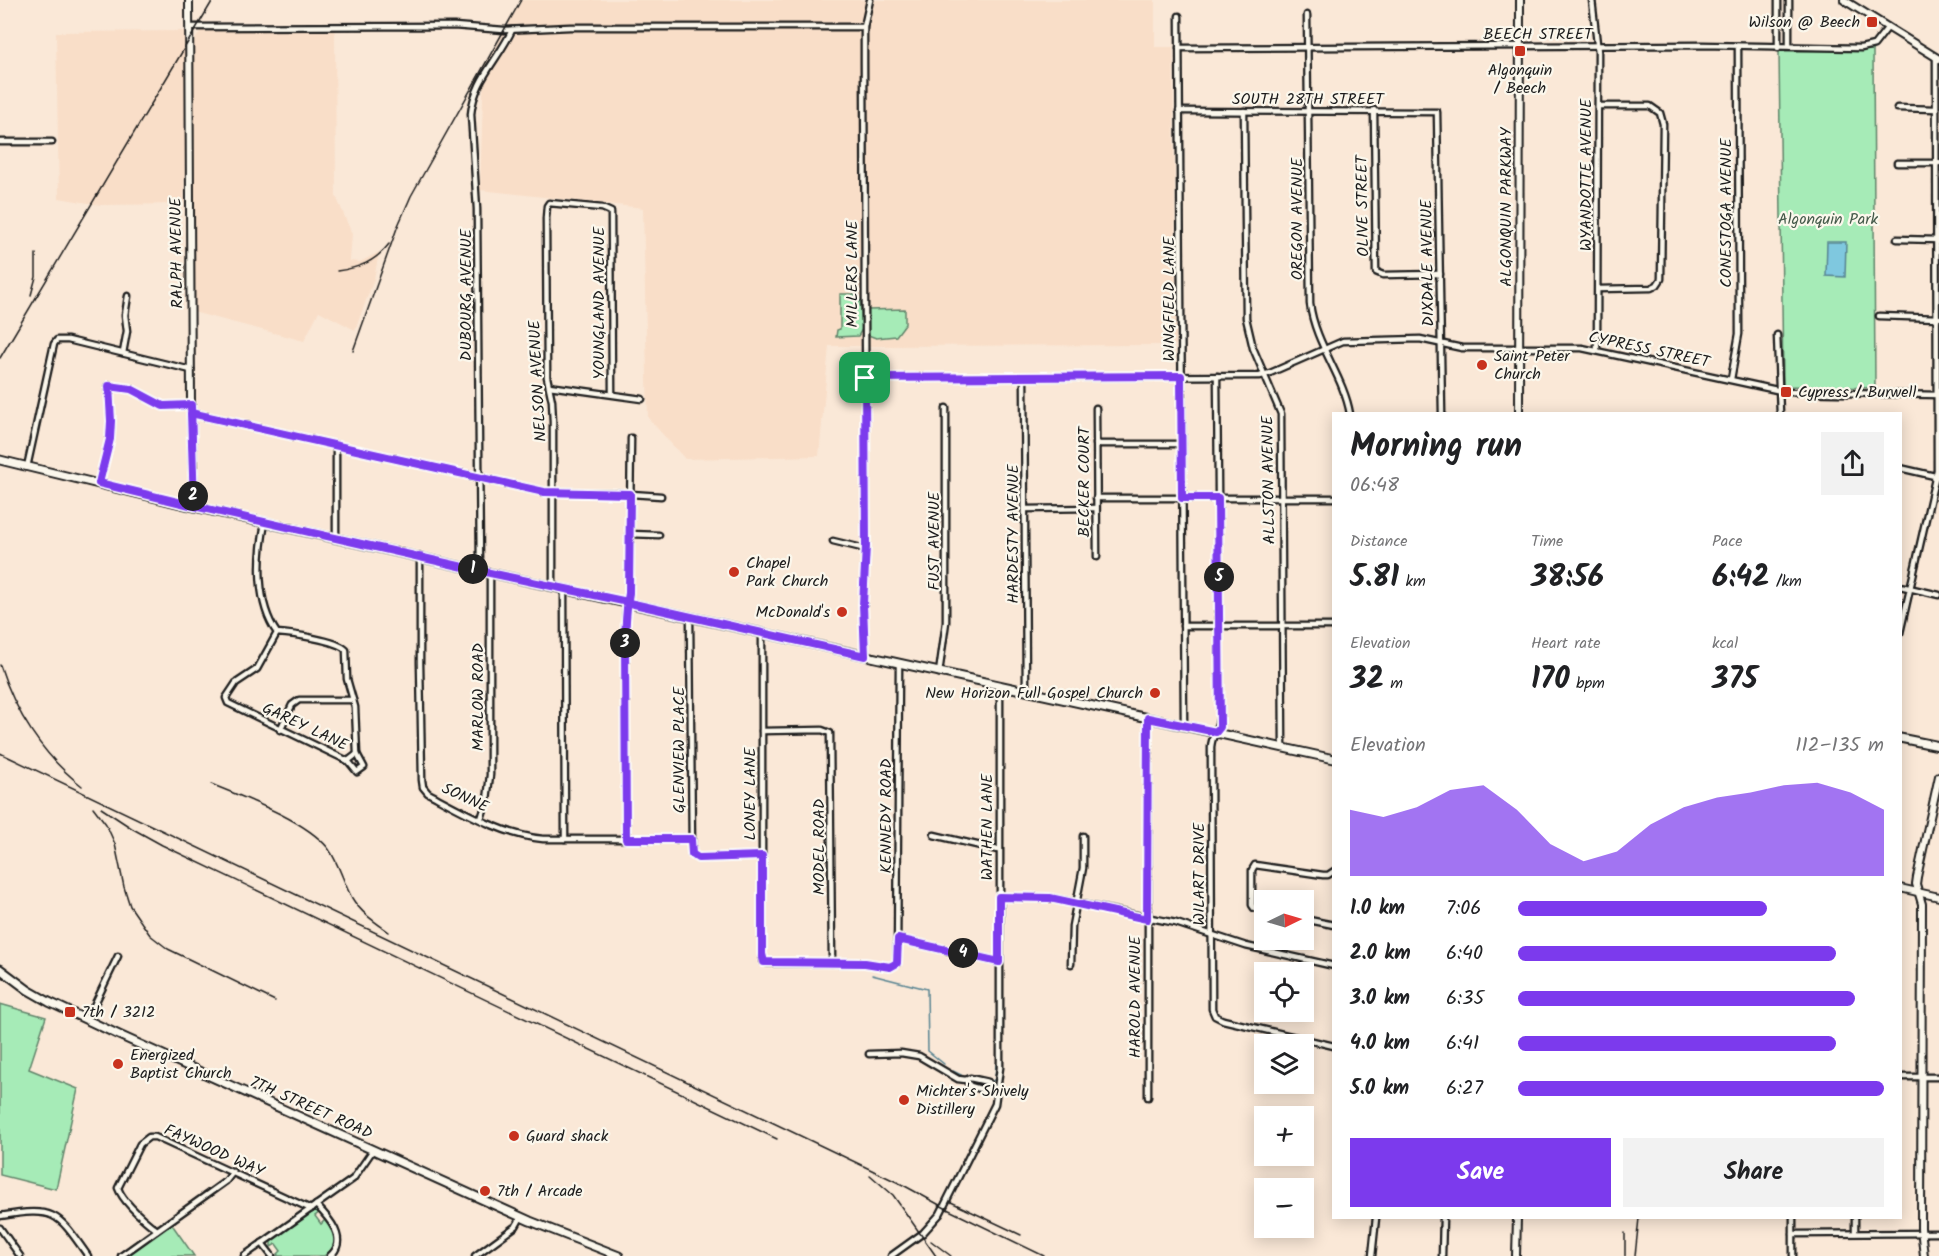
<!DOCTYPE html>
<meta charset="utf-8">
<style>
:root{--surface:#fff;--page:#f2f2f2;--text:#202124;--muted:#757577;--accent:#7c3aed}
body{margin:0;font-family:Kalam,sans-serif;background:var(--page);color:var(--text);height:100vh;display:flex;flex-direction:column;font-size:22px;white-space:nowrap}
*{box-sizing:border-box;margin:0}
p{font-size:20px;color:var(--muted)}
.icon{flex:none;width:33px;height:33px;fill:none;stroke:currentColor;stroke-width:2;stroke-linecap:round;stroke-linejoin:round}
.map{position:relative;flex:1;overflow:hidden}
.panel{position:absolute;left:1332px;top:412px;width:570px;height:807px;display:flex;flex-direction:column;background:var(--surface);border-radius:0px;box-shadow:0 3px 15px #0003}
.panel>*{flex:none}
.needle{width:39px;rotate:85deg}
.controls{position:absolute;left:1254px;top:890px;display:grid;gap:12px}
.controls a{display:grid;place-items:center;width:60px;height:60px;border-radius:0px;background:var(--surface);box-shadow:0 3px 15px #0003;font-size:30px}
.pin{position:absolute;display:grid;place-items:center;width:51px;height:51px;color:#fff;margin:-26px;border-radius:12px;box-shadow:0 3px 9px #0006}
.km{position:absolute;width:30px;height:30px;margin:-15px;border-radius:50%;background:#222;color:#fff;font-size:16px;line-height:30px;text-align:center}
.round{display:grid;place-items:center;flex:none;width:63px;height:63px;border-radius:0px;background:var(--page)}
.headline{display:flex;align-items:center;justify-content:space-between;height:102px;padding:0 18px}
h1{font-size:33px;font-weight:700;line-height:45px}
.metrics{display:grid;grid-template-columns:repeat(3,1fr);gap:9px;height:102px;padding:6px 18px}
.metrics div{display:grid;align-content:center}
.metrics b{font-size:30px;font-weight:700}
.metrics small{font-size:16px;font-weight:400}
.metrics p{font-size:16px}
.chart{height:168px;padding:12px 18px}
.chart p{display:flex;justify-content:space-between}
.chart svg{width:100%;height:108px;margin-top:6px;fill:var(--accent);opacity:.7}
.primary-button{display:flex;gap:12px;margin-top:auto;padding:12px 18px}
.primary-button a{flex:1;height:69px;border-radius:0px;background:var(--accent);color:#fff;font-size:24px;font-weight:700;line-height:69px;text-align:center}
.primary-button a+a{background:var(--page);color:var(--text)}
ul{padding:0 18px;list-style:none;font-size:20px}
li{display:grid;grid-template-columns:96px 72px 1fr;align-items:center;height:45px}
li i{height:15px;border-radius:8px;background:var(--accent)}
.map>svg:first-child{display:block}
</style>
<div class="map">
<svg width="1939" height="1256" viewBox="0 0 1939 1256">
<rect width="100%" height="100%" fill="#fae8d7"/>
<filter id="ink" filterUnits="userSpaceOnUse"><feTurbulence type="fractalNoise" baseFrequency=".0167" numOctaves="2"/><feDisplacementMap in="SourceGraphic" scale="12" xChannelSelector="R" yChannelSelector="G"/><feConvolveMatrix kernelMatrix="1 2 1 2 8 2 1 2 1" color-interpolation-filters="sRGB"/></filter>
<g filter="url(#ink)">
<g fill="#f9dec8">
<path d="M521,0H1155V47H1173L1176,345L829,346L819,456L685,459L648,418L643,208L480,190L484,65Z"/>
<path d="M335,28L336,196L352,234L350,261L360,262L379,252L374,279L355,330L319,311L304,341L193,312V43L201,30Z"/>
<path d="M186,31L184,204L100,205L59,198L56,32Z"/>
</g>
<g fill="#a6ebb7" stroke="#61846a" stroke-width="1.5">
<path d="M1873,50L1875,388L1783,386L1779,51Z"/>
<path d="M840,294H854L860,299L862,329L858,336L836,337L837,330L840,329Z"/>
<path d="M905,309V324L896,336L876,338L868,335V310Z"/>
<path d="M0,1004L46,1017L29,1069L78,1089L56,1189L0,1175Z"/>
<path d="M316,1210L320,1212L315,1216L321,1224L325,1220C336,1235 342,1243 324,1256H278L277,1255L281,1251L276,1244L271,1247V1242Z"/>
<path d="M171,1223L194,1256H125Z"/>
</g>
<path fill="#7fc8df" stroke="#578391" stroke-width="1.5" d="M1827,242H1846L1845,277L1826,276Z"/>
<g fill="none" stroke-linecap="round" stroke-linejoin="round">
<g stroke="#578391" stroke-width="1.5">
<path d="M872,975L927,989L928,1051L944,1064"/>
<path d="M953,1071L965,1077"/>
<path d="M990,1083L995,1079L996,1063"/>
</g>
<defs>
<g id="street">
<path d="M1592,0L1598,52L1597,350"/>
<path d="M1307,15L1310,304C1315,344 1344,377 1350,414"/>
<path d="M1179,16L1184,726"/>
<path d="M190,27L454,26L504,30L570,27H864"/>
<path d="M1789,46V0"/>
<path d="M1179,48L1701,45L1861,48L1874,45L1888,27"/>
<path d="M1778,48V0"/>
<path d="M1897,108L1936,109"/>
<path d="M1374,110L1376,272L1383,275L1440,274"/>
<path d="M1179,111L1437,112L1442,414"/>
<path d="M1244,111L1246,318L1253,348L1281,414L1283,747"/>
<path d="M0,142H52"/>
<path d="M1897,163H1939"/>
<path d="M1897,239L1939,240"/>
<path d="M1598,289L1651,288L1657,285L1661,279L1663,124L1660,113L1650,106H1598"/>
<path d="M1879,316L1939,318"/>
<path d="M1777,335L1780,414"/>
<path d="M123,353L127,331L125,315L128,296"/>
<path d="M1217,376L1220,713C1219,729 1212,734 1211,747L1212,1009L1215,1016L1223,1020L1334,1046"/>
<path d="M865,378L1260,376L1270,373L1343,341L1420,339L1462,348H1582L1786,392L1939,395"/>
<path d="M1024,378L1026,691"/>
<path d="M1731,379L1739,334L1738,46"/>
<path d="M549,386L642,399"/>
<path d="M1096,408L1097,557"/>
<path d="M191,413L544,492L616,493L661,496"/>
<path d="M1096,444H1182"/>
<path d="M27,467L54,344L57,340H68L191,370"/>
<path d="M1900,468L1939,477"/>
<path d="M99,483L110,439L111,421L109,386L131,389L163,406L191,405"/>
<path d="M1096,498H1334"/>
<path d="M1025,509L1096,508"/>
<path d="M265,523C258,558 256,603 277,633C292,634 337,640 346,650L347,679L355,707L357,754L348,761L228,703L226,698L236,683L257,669L277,633"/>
<path d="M629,534L659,535"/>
<path d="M336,538V445"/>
<path d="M833,541L866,549"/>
<path d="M420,557V663L422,780L423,787L428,793C462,811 505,836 543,839H691"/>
<path d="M480,571L477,209L471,114C474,80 499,59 512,30"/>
<path d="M1900,586L1939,595"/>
<path d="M553,587V422L552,401L547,377L546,218L547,206L549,203L602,208L611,212L612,394"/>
<path d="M564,590L565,839"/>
<path d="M690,617L692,854L698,858L762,856"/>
<path d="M1183,626H1334"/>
<path d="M1900,633L1937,470L1936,57"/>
<path d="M762,634V954L763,961L767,963H865L890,967L897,963L899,663"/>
<path d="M865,656L863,604L866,546L864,62V27L870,0"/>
<path d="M939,673L946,622V408"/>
<path d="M280,730L292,705L299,700H353"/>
<path d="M762,731L822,730L830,733L832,963"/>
<path d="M348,761L357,772L364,767L357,754"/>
<path d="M481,819L487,800L490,775V573"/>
<path d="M934,835L998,850"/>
<path d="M626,839L625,639L626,612L629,593L631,438"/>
<path d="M999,897L1050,898L1176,923L1246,946L1334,966"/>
<path d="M1264,910L1254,908L1252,905V870L1255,865L1323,875H1328L1334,871"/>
<path d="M1304,919L1334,925"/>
<path d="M898,939L999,962"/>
<path d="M1071,964L1072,926L1083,868V836"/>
<path d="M87,1020L118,956"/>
<path d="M869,1054L901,1053L919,1056L958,1079L966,1080"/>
<path d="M1900,1077H1939"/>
<path d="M991,1088L988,1082L970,1078L966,1080L970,1086L987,1091L991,1088L998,1089"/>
<path d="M1148,1097V718"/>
<path d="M316,1205C329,1218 349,1240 330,1256"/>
<path d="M0,1216C56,1207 57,1212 88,1256"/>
<path d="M0,1228L20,1256"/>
<path d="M157,1230C144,1220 124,1204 118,1188L140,1144L149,1137H155L311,1209"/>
<path d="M1855,1233V1218"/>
<path d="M1793,1234L1939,1233"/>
<path d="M262,1243L272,1256"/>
<path d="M121,1256L226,1181L233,1172"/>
<path d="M244,1256L353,1179L373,1150"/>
<path d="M475,1256L516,1226L521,1217"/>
<path d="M891,1256L923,1233L940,1214L995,1104L1000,1068V685"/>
<path d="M1372,1256L1376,1218"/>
<path d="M1442,1256L1443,1218"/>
<path d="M1793,1256V1218"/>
</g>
<g id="secondary">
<path d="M189,0L191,405L194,506"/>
<path d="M1844,0L1939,59"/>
<path d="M1519,414L1520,0"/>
<path d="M1900,888L1939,897"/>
<path d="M1516,1256L1517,1218"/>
<path d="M1924,1256L1921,1228L1922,904L1916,884L1917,877L1939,776"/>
</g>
<g id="primary">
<path d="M0,460L181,504L490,573L1334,759"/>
<path d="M1900,738L1939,746"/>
<path d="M0,969L28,990L49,1002L119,1035L530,1221L619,1256"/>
</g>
</defs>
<use href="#street" stroke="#1c1c1c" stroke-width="9"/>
<use href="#secondary" stroke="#1c1c1c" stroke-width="10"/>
<use href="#primary" stroke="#1c1c1c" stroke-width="11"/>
<use href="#street" stroke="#fbf7ec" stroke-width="4.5"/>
<use href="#secondary" stroke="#fbf7ec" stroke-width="6"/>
<use href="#primary" stroke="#fbf7ec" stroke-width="7"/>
<g stroke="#1c1c1c" stroke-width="1.5">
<path d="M337,271C359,268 375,262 389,244"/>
<path d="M31,295L36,277V254"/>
<path d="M353,351L397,228L411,196L521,0"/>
<path d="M0,358L213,0"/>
<path d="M0,665C15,712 43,756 82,786"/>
<path d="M0,753L903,1185L947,1209L1044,1256"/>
<path d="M211,784C245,798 305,820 328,848C339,863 343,882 352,898C361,913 375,922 389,932"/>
<path d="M93,807L106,824L115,844L124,887L130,906L150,935L168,949L275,1001"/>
<path d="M101,808L133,829L162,845L777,1139"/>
<path d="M870,1175L893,1195L936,1256"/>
<path d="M951,1202L1021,1235"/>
<path d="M931,1241L951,1256"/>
<path d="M1625,1256V1233"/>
<path d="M1635,1256L1639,1218"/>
</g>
</g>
</g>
<g fill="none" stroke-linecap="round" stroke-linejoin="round" filter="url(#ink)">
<defs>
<path id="route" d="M865,378L866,546L863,604L865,656L634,604L623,601L490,573L194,506L191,405L163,406L131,389L109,386L111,421L110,439L99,483L194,506L191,413L544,492L630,494L629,593C626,609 626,623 625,639L626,839H691L692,854L698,858L762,856V954L764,962L865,963L890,967L897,963L898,939L999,962V897L1050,898L1147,919L1148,718L1216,732L1220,727L1218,498H1182L1181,376L865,378"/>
</defs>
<use href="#route" stroke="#fff" stroke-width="12"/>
<use href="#route" stroke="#7c3aed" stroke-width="8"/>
</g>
<g fill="#c8321e" stroke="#fbf7ec" stroke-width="2">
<rect x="1866" y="16" width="12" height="12" rx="3"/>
<rect x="1514" y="45" width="12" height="12" rx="3"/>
<circle cx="1482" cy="365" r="6"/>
<rect x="1780" y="386" width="12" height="12" rx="3"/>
<circle cx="734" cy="572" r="6"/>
<circle cx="842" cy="612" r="6"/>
<circle cx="1155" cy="693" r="6"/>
<rect x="64" y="1006" width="12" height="12" rx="3"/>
<circle cx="118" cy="1064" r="6"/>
<circle cx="904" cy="1100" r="6"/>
<circle cx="514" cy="1136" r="6"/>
<circle cx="485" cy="1191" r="6"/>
</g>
<g text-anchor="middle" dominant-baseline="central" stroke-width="4.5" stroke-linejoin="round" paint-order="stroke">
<g font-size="16" fill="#1c1c1c" stroke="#fbf7ec" text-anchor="start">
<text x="1860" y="22" text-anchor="end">Wilson @ Beech</text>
<text x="1520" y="70" text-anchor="middle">Algonquin<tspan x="1520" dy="18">/ Beech</tspan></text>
<text x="1494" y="356">Saint Peter<tspan x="1494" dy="18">Church</tspan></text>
<text x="1798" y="392">Cypress / Burwell</text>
<text x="746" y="563">Chapel<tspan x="746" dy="18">Park Church</tspan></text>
<text x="830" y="612" text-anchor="end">McDonald's</text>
<text x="1143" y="693" text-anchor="end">New Horizon Full Gospel Church</text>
<text x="82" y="1012">7th / 3212</text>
<text x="130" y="1055">Energized<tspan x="130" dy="18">Baptist Church</tspan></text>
<text x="916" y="1091">Michter's Shively<tspan x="916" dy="18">Distillery</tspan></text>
<text x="526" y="1136">Guard shack</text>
<text x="497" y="1191">7th / Arcade</text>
</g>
<g font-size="16" fill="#1c1c1c" stroke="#fbf7ec">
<text x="1538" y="34">BEECH STREET</text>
<text x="1308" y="99">SOUTH 28TH STREET</text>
<text transform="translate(1586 175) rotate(-90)">WYANDOTTE AVENUE</text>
<text transform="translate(1363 206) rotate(-91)">OLIVE STREET</text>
<text transform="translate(1506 207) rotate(-90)">ALGONQUIN PARKWAY</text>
<text transform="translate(1726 213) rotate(-90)">CONESTOGA AVENUE</text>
<text transform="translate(1297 219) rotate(-90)">OREGON AVENUE</text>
<text transform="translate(177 253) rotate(-91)">RALPH AVENUE</text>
<text transform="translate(1428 263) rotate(-91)">DIXDALE AVENUE</text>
<text transform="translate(852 274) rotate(-90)">MILLERS LANE</text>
<text transform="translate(466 295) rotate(-90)">DUBOURG AVENUE</text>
<text transform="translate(1169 299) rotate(-90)">WINGFIELD LANE</text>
<text transform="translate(599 303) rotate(-90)">YOUNGLAND AVENUE</text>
<text transform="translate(1649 350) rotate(12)">CYPRESS STREET</text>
<text transform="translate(538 381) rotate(-93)">NELSON AVENUE</text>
<text transform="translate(1269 480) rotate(-91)">ALLSTON AVENUE</text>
<text transform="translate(1084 482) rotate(-90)">BECKER COURT</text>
<text transform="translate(1013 534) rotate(-90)">HARDESTY AVENUE</text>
<text transform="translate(934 541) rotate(-90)">FUST AVENUE</text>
<text transform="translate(478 697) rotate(-90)">MARLOW ROAD</text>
<text transform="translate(305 727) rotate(25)">GAREY LANE</text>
<text transform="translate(679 750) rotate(-90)">GLENVIEW PLACE</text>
<text transform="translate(750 794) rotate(-90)">LONEY LANE</text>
<text transform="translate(465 798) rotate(25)">SONNE</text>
<text transform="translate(886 816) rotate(-90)">KENNEDY ROAD</text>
<text transform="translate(987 827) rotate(-90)">WATHEN LANE</text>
<text transform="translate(819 847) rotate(-90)">MODEL ROAD</text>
<text transform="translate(1199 874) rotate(-90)">WILART DRIVE</text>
<text transform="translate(1135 997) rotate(-90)">HAROLD AVENUE</text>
<text transform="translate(311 1108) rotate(24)">7TH STREET ROAD</text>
<text transform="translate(214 1151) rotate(24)">FAYWOOD WAY</text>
</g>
<g font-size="16" fill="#455a4a" stroke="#fbf7ec">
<text x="1828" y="219">Algonquin Park</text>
</g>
</g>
</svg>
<div class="controls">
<a><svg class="needle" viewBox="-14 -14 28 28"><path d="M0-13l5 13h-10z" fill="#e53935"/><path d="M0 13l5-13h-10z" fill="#757577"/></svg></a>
<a><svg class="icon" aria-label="locate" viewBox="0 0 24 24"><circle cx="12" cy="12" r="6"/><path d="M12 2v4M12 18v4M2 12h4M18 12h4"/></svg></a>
<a><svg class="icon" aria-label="layers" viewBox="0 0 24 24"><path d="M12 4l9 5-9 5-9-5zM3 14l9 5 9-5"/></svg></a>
<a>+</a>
<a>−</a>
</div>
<div class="pin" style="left:865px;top:378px;background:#1e9e55"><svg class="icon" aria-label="arrive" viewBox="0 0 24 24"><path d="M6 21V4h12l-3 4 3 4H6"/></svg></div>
<b class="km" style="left:473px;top:569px">1</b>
<b class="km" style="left:193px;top:496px">2</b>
<b class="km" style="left:625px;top:643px">3</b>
<b class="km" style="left:963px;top:953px">4</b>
<b class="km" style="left:1219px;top:577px">5</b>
<section class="panel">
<div class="headline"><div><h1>Morning run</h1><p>06:48</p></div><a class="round"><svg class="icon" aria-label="share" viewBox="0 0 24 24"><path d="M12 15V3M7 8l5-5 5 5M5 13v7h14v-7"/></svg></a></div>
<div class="metrics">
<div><p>Distance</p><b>5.81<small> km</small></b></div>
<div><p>Time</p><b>38:56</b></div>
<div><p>Pace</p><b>6:42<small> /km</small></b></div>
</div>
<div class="metrics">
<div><p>Elevation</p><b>32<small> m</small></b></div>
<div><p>Heart rate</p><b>170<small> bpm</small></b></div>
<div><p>kcal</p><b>375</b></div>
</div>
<div class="chart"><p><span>Elevation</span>112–135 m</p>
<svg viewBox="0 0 160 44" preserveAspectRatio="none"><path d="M0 44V17L10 20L20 16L30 9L40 7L50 17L60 31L70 38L80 34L90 23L100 16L110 12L120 10L130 7L140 6L150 10L160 17V44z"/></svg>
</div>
<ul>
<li><b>1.0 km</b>7:06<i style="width:68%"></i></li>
<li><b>2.0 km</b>6:40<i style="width:87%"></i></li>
<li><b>3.0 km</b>6:35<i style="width:92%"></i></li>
<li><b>4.0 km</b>6:41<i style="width:87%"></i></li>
<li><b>5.0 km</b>6:27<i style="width:100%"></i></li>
</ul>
<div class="primary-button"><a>Save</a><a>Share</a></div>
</section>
</div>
